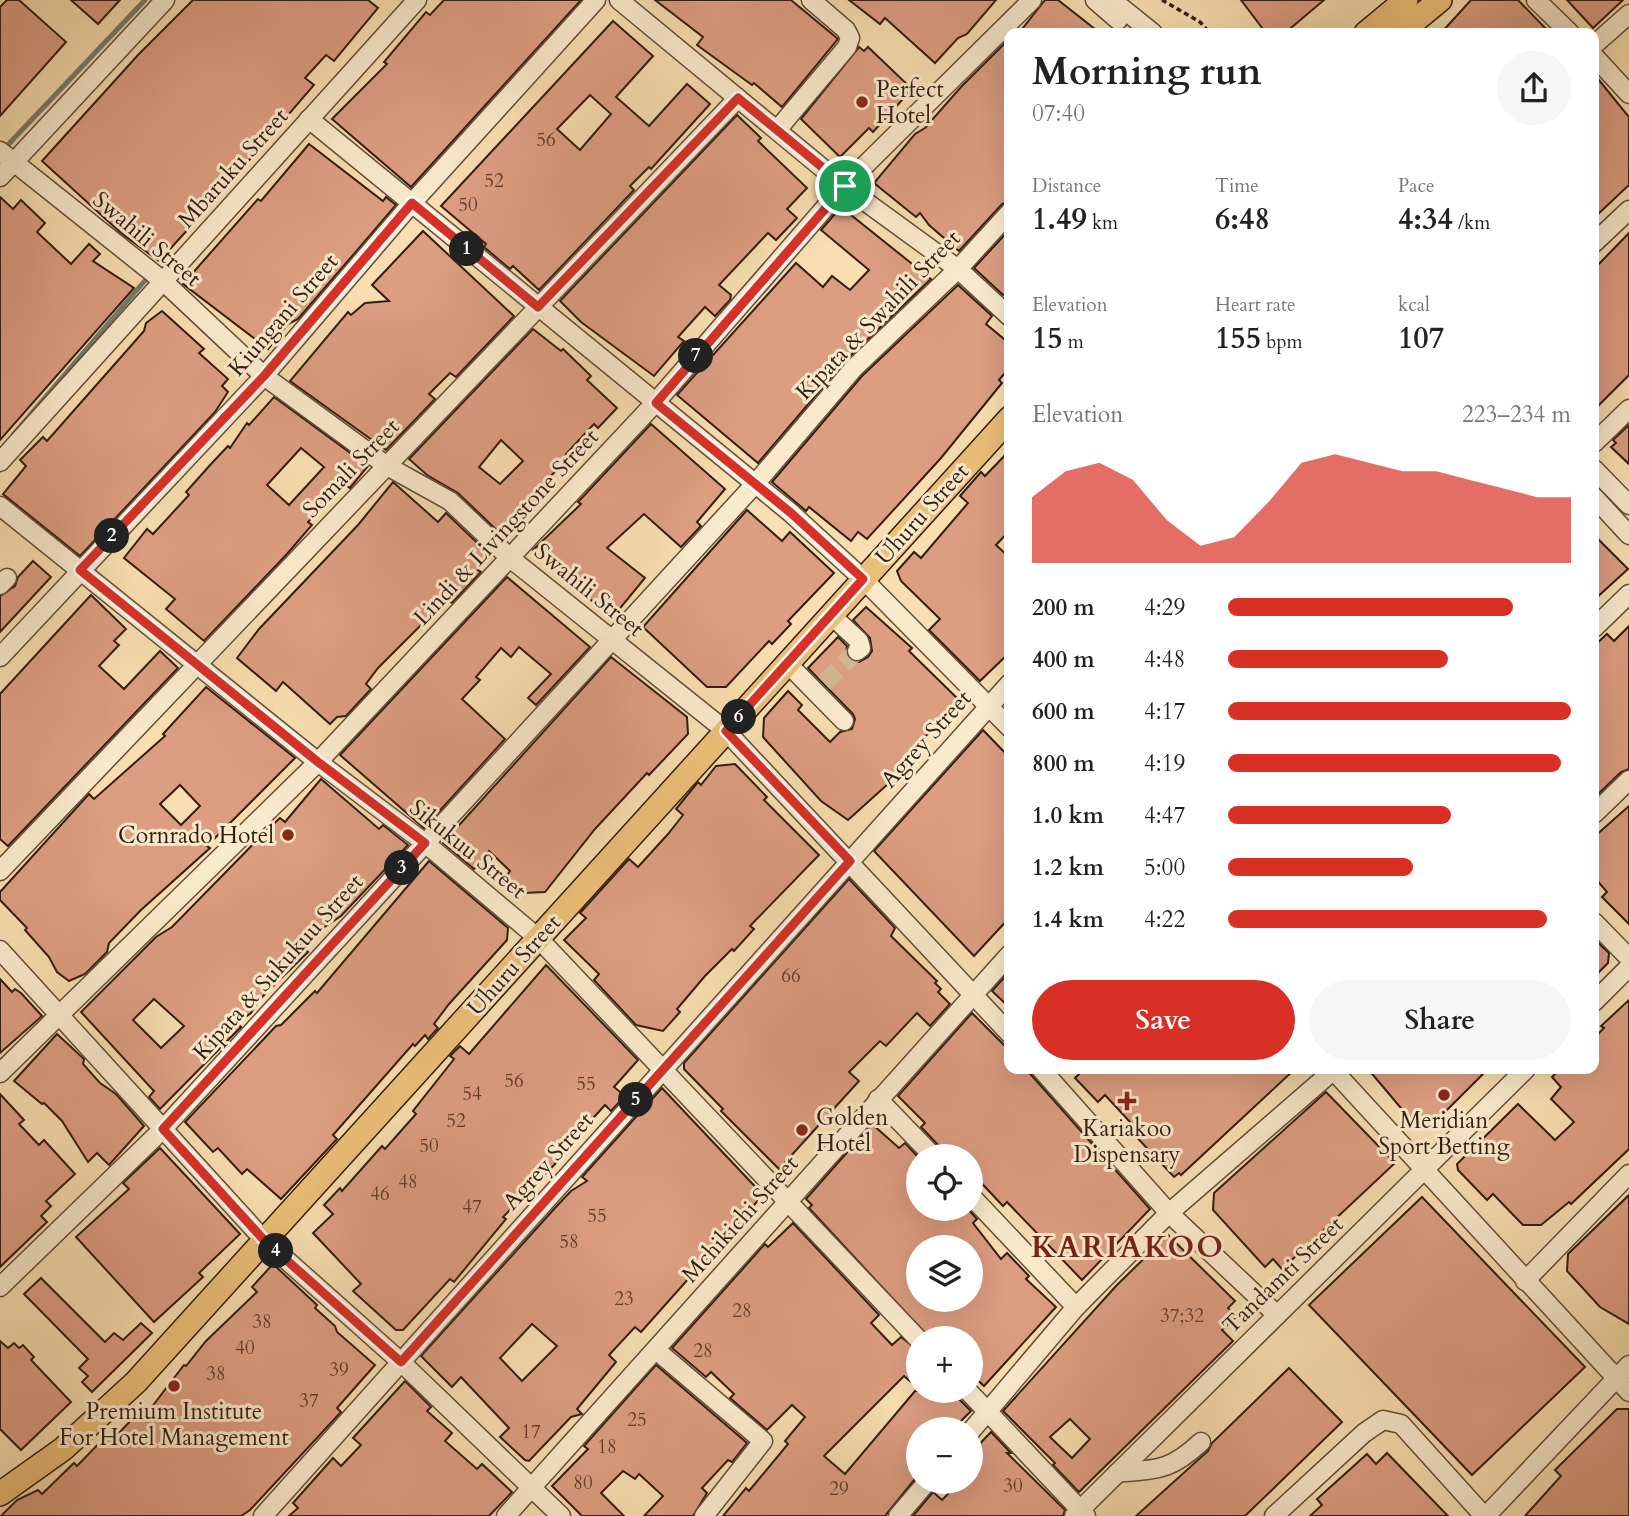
<!DOCTYPE html>
<meta charset="utf-8">
<style>
:root{--surface:#fff;--page:#f6f6f6;--text:#222;--muted:#767676;--accent:#d93025}
body{margin:0;font-family:Cardo,serif;background:var(--page);color:var(--text);height:100vh;display:flex;flex-direction:column;font-size:26px;white-space:nowrap}
*{box-sizing:border-box;margin:0}
p{font-size:23px;color:var(--muted)}
.icon{flex:none;width:38px;height:38px;fill:none;stroke:currentColor;stroke-width:2;stroke-linecap:round;stroke-linejoin:round}
.map{position:relative;flex:1;overflow:hidden}
.details{position:absolute;left:1004px;top:28px;width:595px;height:1046px;display:flex;flex-direction:column;background:var(--surface);border-radius:14px;box-shadow:0 7px 28px #0002}
.details>*{flex:none}
.tools{position:absolute;left:906px;top:1144px;display:grid;gap:14px}
.tools a{display:grid;place-items:center;width:77px;height:77px;border-radius:50%;background:var(--surface);box-shadow:0 7px 28px #0002;font-size:35px}
.pin{position:absolute;display:grid;place-items:center;width:60px;height:60px;color:#fff;margin:-30px;border:4px solid #fff;border-radius:50%;box-shadow:0 2px 7px #0007}
.km{position:absolute;width:35px;height:35px;margin:-18px;border-radius:50%;background:#222;color:#fff;font-size:19px;line-height:35px;text-align:center}
.round{display:grid;place-items:center;flex:none;width:74px;height:74px;border-radius:37px;background:var(--page)}
.overview{display:flex;align-items:center;justify-content:space-between;height:119px;padding:0 28px}
h1{font-size:38px;font-weight:700;line-height:52px}
.metrics{display:grid;grid-template-columns:repeat(3,1fr);gap:10px;height:119px;padding:7px 28px}
.metrics div{display:grid;align-content:center}
.metrics b{font-size:30px;font-weight:700}
.metrics small{font-size:19px;font-weight:400}
.metrics p{font-size:19px}
.chart{height:196px;padding:14px 28px}
.chart p{display:flex;justify-content:space-between}
.chart svg{width:100%;height:126px;margin-top:7px;fill:var(--accent);opacity:.7}
.primary-button{display:flex;gap:14px;margin-top:auto;padding:14px 28px}
.primary-button a{flex:1;height:80px;border-radius:42px;background:var(--accent);color:#fff;font-size:28px;font-weight:700;line-height:80px;text-align:center}
.primary-button a+a{background:var(--page);color:var(--text)}
ul{padding:0 28px;list-style:none;font-size:23px}
li{display:grid;grid-template-columns:112px 84px 1fr;align-items:center;height:52px}
li i{height:18px;border-radius:9px;background:var(--accent)}
.map>svg:first-child{display:block}
</style>
<div class="map">
<svg width="1629" height="1516" viewBox="0 0 1629 1516">
<rect width="100%" height="100%" fill="#f8deb0"/>
<filter id="stains"><feTurbulence type="fractalNoise" baseFrequency=".00286" numOctaves="4"/><feColorMatrix values="0 0 0 0 .2 0 0 0 0 .09 0 0 0 0 .02 0 0 0 .5 -.17"/></filter>
<radialGradient id="worn" r=".72"><stop offset=".6" stop-color="#630" stop-opacity="0"/><stop offset="1" stop-color="#630" stop-opacity=".3"/></radialGradient>
<g fill="none" stroke-linecap="round" stroke-linejoin="round">
<g stroke="#737c71" stroke-width="5">
<path d="M3,150L145,0"/>
<path d="M13,435L148,277"/>
</g>
</g>
<g fill="#dd9d81" stroke="#331d10" stroke-width="2" fill-rule="evenodd">
<path d="M7,0H19L66,42L0,116V7Z"/>
<path d="M71,0H120L98,24Z"/>
<path d="M193,0H368L378,8L334,61L326,55L305,78L314,85L244,166L241,163L202,214L159,261L121,233L42,161L138,55Z"/>
<path d="M444,0H581L411,187L332,119L387,64L384,62L426,12L430,15Z"/>
<path d="M655,0H791L838,39L782,107L754,83L752,85L697,45L703,37Z"/>
<path d="M849,0H996L967,34L958,38L935,63L885,18L880,24Z"/>
<path d="M1045,0H1058L1100,33H1019Z"/>
<path d="M1241,0H1324L1285,33H1266Z"/>
<path d="M1471,0H1518L1550,33H1441Z"/>
<path d="M1567,0H1623L1593,28Z"/>
<path d="M613,21L653,56L616,97L649,126L687,84L710,104L651,169L649,167L630,186L634,190L539,290L513,266L510,269L484,247L486,244L441,206ZM590,95L611,114L580,150L557,129Z"/>
<path d="M1010,38V201L1002,204L959,251L929,225L920,213L916,217L874,183L915,134L925,128L961,87Z"/>
<path d="M859,47L864,51L868,47L912,89L873,132L869,128L840,157L801,119Z"/>
<path d="M1594,74L1629,117V185L1594,218Z"/>
<path d="M737,115L761,138L758,141L807,188L787,209L797,218L776,240L768,233L719,285L731,295L730,300L715,316L705,307L678,337L684,341L654,376L581,322L560,301Z"/>
<path d="M309,144L383,201L386,197L396,205L298,319L288,324L268,349L183,284L258,199L261,201Z"/>
<path d="M0,197L13,209L21,200L45,223L37,232L71,264L89,244L100,254L93,261L134,288L0,440Z"/>
<path d="M841,207L931,279L846,360L758,463L677,395L796,263L823,287L832,276L850,290L869,270L821,230Z"/>
<path d="M1010,229V293L1003,295L974,268Z"/>
<path d="M423,231L514,316L456,377L450,373L429,394L435,399L386,450L290,381L348,312L351,315L365,303L389,301L372,285Z"/>
<path d="M1629,233V375L1594,410V269Z"/>
<path d="M958,285L992,316L986,324L1010,344V367L999,380L1002,383L941,458L867,539L858,532L851,541L809,507L806,511L772,482L862,376Z"/>
<path d="M162,311L204,349L199,353L228,379L222,386L228,392L215,412L80,556L3,494L26,466L20,460L43,437L47,441L144,331L146,323Z"/>
<path d="M533,329L561,351L563,349L591,376L587,380L617,408L598,428L594,424L566,454L569,457L547,480L552,485L505,538L458,493L427,475L409,459ZM501,440L523,461L500,484L479,467Z"/>
<path d="M274,397L368,466L350,488L342,482L308,522L312,525L287,554L204,641L166,609L175,599L124,558L147,529L153,534L189,495L186,492L211,464L228,446L230,448L247,423L249,425ZM301,448L324,467L289,505L267,485Z"/>
<path d="M651,424L725,489L697,522L701,526L681,547L644,514L607,548L645,578L612,618L533,550L581,504L578,502Z"/>
<path d="M1629,425V464L1611,447L1616,443L1613,440Z"/>
<path d="M1010,450V530L996,545L1010,558V652L980,681L929,630L940,619L901,581L897,571L914,552L921,558L968,503L960,496L981,472L985,476Z"/>
<path d="M393,482L438,522L446,513L491,556L478,570L481,572L452,603L447,599L378,668L366,684L371,689L346,716L337,717L330,724L283,682L276,691L237,658L259,629L358,525Z"/>
<path d="M747,510L782,541L790,532L834,573L788,621L791,624L772,644L769,641L726,687H707L643,627Z"/>
<path d="M1594,535L1628,569L1594,600Z"/>
<path d="M33,561L51,577L0,632V596L15,586L18,577Z"/>
<path d="M507,577L590,647L536,705L528,698L551,674L519,647L511,657L501,648L476,677L480,680L462,699L505,739L424,828L340,755Z"/>
<path d="M91,595L126,629L114,641L119,645L99,666L124,689L160,651L178,668L8,846L0,839V694Z"/>
<path d="M866,607L912,648L909,651L961,702L912,749L919,756L848,820L821,801L763,737L764,718L788,691L802,705L798,710L830,742L840,732L852,729L855,719L853,714L808,668L838,637L847,646L846,653L852,661L859,662L868,657L872,651L870,638L853,620Z"/>
<path d="M1629,626V769L1621,772L1594,798V646L1607,634L1614,641Z"/>
<path d="M611,657L687,717L688,734L649,775L647,773L595,829L545,892L524,893L505,878L510,871L489,851L474,869L443,843Z"/>
<path d="M206,687L295,758L207,846L210,848L141,910L109,943L107,952L85,974L69,981L57,972L49,957L25,930L27,928L0,900V892L89,794L94,799L165,736L163,734ZM180,785L200,806L181,825L160,804Z"/>
<path d="M983,730L1010,758V917L974,956L874,851Z"/>
<path d="M735,764L767,797L764,800L819,855L750,926L754,929L734,951L732,949L705,976L677,1009L680,1012L663,1031L636,1025L594,980L599,974L564,940L586,918L580,913L629,859L638,867L668,834L683,815L676,809L698,782L701,785L716,766Z"/>
<path d="M321,779L379,829L383,825L408,845L341,916L299,944L308,952L258,1001L251,1013L237,1023L241,1027L160,1109L149,1097L154,1091L81,1012L156,937L172,927L269,828L280,818L285,822ZM154,999L184,1026L161,1048L133,1020Z"/>
<path d="M1629,806V924L1602,897L1607,892L1594,877V837Z"/>
<path d="M429,861L508,928L507,940L449,1004L434,1024L438,1028L428,1039L425,1035L415,1046L413,1044L333,1135L337,1139L281,1199L247,1169L242,1174L218,1148L213,1152L185,1122L276,1026L281,1025L315,991L317,993Z"/>
<path d="M849,879L895,928L891,936L937,981L935,983L941,989L938,992L950,1004L930,1026L917,1013L886,1046L880,1041L849,1072L859,1081L779,1169L721,1111L723,1109L684,1069V1063Z"/>
<path d="M1594,939L1609,953L1608,963L1594,977Z"/>
<path d="M546,965L638,1060L614,1087L625,1096L611,1111L605,1105L575,1138L577,1139L557,1162L503,1217L506,1219L454,1282L450,1279L403,1330H396L353,1291L361,1284L313,1233L333,1214L324,1205L340,1188L342,1191L382,1146L385,1149L416,1114L413,1111L454,1059L450,1056L460,1046L469,1054Z"/>
<path d="M1010,971V1008L992,991Z"/>
<path d="M0,979L12,992L15,989L21,993L42,1016L0,1053Z"/>
<path d="M1629,1000V1149L1571,1204L1569,1202L1541,1225H1523L1493,1194L1487,1200L1458,1170L1457,1164L1518,1104L1555,1140L1574,1122L1551,1099L1561,1087L1552,1077L1560,1069H1594V1038L1604,1028L1601,1026Z"/>
<path d="M972,1013L1010,1051V1069H1026L1150,1209L1082,1280L1007,1202L1003,1206L971,1172V1157H945L942,1149L921,1127L925,1123L898,1096Z"/>
<path d="M57,1034L84,1059L83,1064L100,1083L116,1094L144,1126L109,1165L97,1153L88,1162L62,1121L44,1103L42,1104L14,1081Z"/>
<path d="M1084,1069H1295L1181,1175L1179,1173L1174,1177L1128,1128L1130,1122L1105,1095L1098,1102L1075,1078Z"/>
<path d="M1368,1069H1488L1433,1124L1419,1123L1405,1113Z"/>
<path d="M662,1088L763,1195L641,1332L635,1327L609,1355L616,1362L577,1409L582,1414L571,1417L529,1461L525,1460L500,1437L509,1428L461,1377L452,1387L421,1356L555,1208L571,1191L587,1181L582,1177ZM532,1324L557,1346L522,1381L500,1358Z"/>
<path d="M1326,1092L1395,1163L1282,1269L1273,1259L1265,1267L1213,1210L1214,1193Z"/>
<path d="M0,1094L24,1120L19,1124L39,1145L44,1140L75,1174L46,1201L51,1206L41,1216L47,1222L0,1267Z"/>
<path d="M872,1124L899,1148L905,1143L919,1158V1209H968L977,1219L973,1223L1001,1259L1007,1253L1029,1276L1026,1279L1056,1307L984,1386L971,1374V1339H930L809,1208L812,1205L806,1199ZM919,1248H971V1300H919Z"/>
<path d="M160,1148L240,1234L199,1273L203,1277L154,1322L76,1237L129,1189L123,1183Z"/>
<path d="M1629,1195V1324L1600,1307L1567,1271L1568,1254Z"/>
<path d="M1422,1197L1585,1367L1472,1475L1309,1305Z"/>
<path d="M793,1223L879,1315L871,1323L892,1345L901,1337L919,1351V1389L904,1376L824,1456L845,1474L915,1391H951L971,1411L952,1430H919V1474L885,1516H723L746,1488L749,1491L788,1444L785,1441L805,1417L792,1405L767,1430L730,1398L734,1394L711,1372L706,1377L672,1348L765,1244L768,1247Z"/>
<path d="M1168,1235L1235,1301L1228,1308L1236,1317L1222,1330L1233,1341L1079,1492L1053,1465L1055,1463L1003,1411L1116,1286ZM1070,1419L1090,1439L1072,1458L1050,1437Z"/>
<path d="M273,1264L317,1305L315,1308L335,1326L337,1332L375,1365L337,1408L341,1412L250,1510L241,1516H1L17,1500L38,1490L42,1494L74,1463L77,1466L107,1435L116,1436L139,1412L144,1417L184,1365L186,1366L206,1341L257,1292L252,1287Z"/>
<path d="M41,1278L105,1342L114,1333L123,1340L141,1323L152,1333L92,1392L82,1382L88,1376L79,1368L88,1359L24,1294Z"/>
<path d="M0,1341L8,1348L14,1343L19,1348L23,1345L34,1357L31,1360L71,1402L21,1450L0,1429Z"/>
<path d="M656,1365L747,1443L732,1462L728,1460L702,1488L707,1493L693,1516H644L663,1496L639,1474L635,1479L623,1471L601,1493L624,1516H582L552,1486L588,1449L584,1446Z"/>
<path d="M1289,1368L1342,1422L1245,1516H1136L1208,1451L1212,1443Z"/>
<path d="M405,1381L431,1407L427,1411L452,1433L445,1441L477,1469L482,1464L512,1492L489,1516H289L298,1508L293,1503L333,1458L341,1466L361,1445L353,1438Z"/>
<path d="M1617,1409H1629V1516H1525L1561,1476L1555,1470Z"/>
<path d="M991,1432L1011,1453H1007L1065,1510L1063,1516H913L933,1492L942,1500L960,1482H971V1453Z"/>
<path d="M1387,1453L1448,1516H1310L1322,1505L1317,1499L1367,1454L1376,1464Z"/>
</g>
<g fill="none" stroke-linecap="round" stroke-linejoin="round">
<path stroke="#d1b790" stroke-width="18" stroke-dasharray="18 9" stroke-linecap="butt" d="M824,683L857,651"/>
<defs>
<g id="minor">
<path d="M619,0L844,186L958,269L1010,317"/>
<path d="M1095,0L1118,20"/>
<path d="M1112,0L1153,33"/>
<path d="M1536,0L1570,33"/>
<path d="M1594,45L1629,14"/>
<path d="M1594,56L1629,94"/>
<path d="M309,119L791,513L863,579L1010,728"/>
<path d="M777,130L847,47L850,38L846,30L811,0"/>
<path d="M0,151L163,281L264,376L387,466L450,501L510,558L726,731L1010,1034"/>
<path d="M0,177L165,0"/>
<path d="M1594,243L1629,210"/>
<path d="M1594,443L1629,409"/>
<path d="M0,462L417,0"/>
<path d="M1594,469L1629,505"/>
<path d="M1594,497L1629,535"/>
<path d="M0,506L318,762L425,843L538,938L919,1340"/>
<path d="M0,585L7,578"/>
<path d="M831,615L859,641L861,648L857,651"/>
<path d="M1594,628L1629,594"/>
<path d="M0,657L264,376L412,203L596,0"/>
<path d="M787,663L844,721"/>
<path d="M1594,814L1629,780"/>
<path d="M0,871L738,98"/>
<path d="M1594,922L1629,958"/>
<path d="M0,950L264,1240L401,1362L561,1516"/>
<path d="M1594,1002L1629,967"/>
<path d="M1041,1069L1169,1213L1277,1315"/>
<path d="M1332,1069L1629,1392"/>
<path d="M0,1073L318,762L655,403L844,186L1032,0"/>
<path d="M878,1099L934,1157"/>
<path d="M971,1196L1076,1307"/>
<path d="M1525,1281L1629,1174"/>
<path d="M0,1287L163,1129L755,484L854,368L958,269L1010,212"/>
<path d="M656,1350L763,1441L704,1516"/>
<path d="M968,1391L1086,1516"/>
<path d="M971,1431L1076,1307L1169,1213L1335,1069"/>
<path d="M1117,1473C1158,1469 1170,1471 1201,1442"/>
<path d="M263,1516L1010,683"/>
<path d="M506,1516L1010,954"/>
<path d="M898,1516L927,1482"/>
<path d="M1074,1516L1526,1069"/>
<path d="M1274,1516L1364,1433L1383,1420L1401,1424L1484,1516"/>
<path d="M1486,1516L1629,1365"/>
</g>
<g id="major">
<path d="M1366,33L1406,0"/>
<path d="M1400,33L1440,0"/>
<path d="M0,1494L63,1449L136,1382L1010,418"/>
</g>
</defs>
<use href="#minor" stroke="#644d38" stroke-width="21"/>
<use href="#major" stroke="#331d10" stroke-width="26"/>
<path stroke="#331d10" stroke-width="3.5" stroke-dasharray="5 3.5" stroke-linecap="butt" d="M1162,0L1200,22L1210,33"/>
<use href="#minor" stroke="#faeacc" stroke-width="18"/>
<use href="#major" stroke="#ecbf78" stroke-width="23"/>
</g>
<g fill="none" stroke-linecap="round" stroke-linejoin="round">
<defs>
<path id="route" d="M738,98L845,186L656,403L791,513L863,579L726,731L850,861L401,1362L264,1240L163,1129L425,843L318,762L80,570L264,376L412,203L538,307Z"/>
</defs>
<use href="#route" stroke="#fff" stroke-width="14"/>
<use href="#route" stroke="#d93025" stroke-width="9"/>
</g>
<g fill="#8f2418" stroke="#faeacc" stroke-width="2.5">
<circle cx="862" cy="102" r="7"/>
<circle cx="288" cy="835" r="7"/>
<circle cx="1444" cy="1095" r="7"/>
<path d="M1123.5 1090.5h7v7h7v7h-7v7h-7v-7h-7v-7h7z"/>
<circle cx="802" cy="1130" r="7"/>
<circle cx="174" cy="1386" r="7"/>
</g>
<g text-anchor="middle" dominant-baseline="central" stroke-width="6" stroke-linejoin="round" paint-order="stroke">
<g font-size="19" fill="#5e3d2c">
<text x="546" y="140">56</text>
<text x="494" y="181">52</text>
<text x="468" y="205">50</text>
<text x="791" y="976">66</text>
<text x="514" y="1081">56</text>
<text x="586" y="1084">55</text>
<text x="472" y="1094">54</text>
<text x="456" y="1121">52</text>
<text x="429" y="1146">50</text>
<text x="408" y="1182">48</text>
<text x="380" y="1194">46</text>
<text x="472" y="1207">47</text>
<text x="597" y="1216">55</text>
<text x="569" y="1242">58</text>
<text x="624" y="1299">23</text>
<text x="742" y="1311">28</text>
<text x="1182" y="1316">37;32</text>
<text x="262" y="1322">38</text>
<text x="245" y="1348">40</text>
<text x="703" y="1351">28</text>
<text x="339" y="1370">39</text>
<text x="216" y="1374">38</text>
<text x="309" y="1401">37</text>
<text x="637" y="1420">25</text>
<text x="531" y="1432">17</text>
<text x="607" y="1447">18</text>
<text x="583" y="1483">80</text>
<text x="1013" y="1486">30</text>
<text x="839" y="1489">29</text>
</g>
<g font-size="23" fill="#331d10" stroke="#faeacc">
<text x="876" y="89" text-anchor="start">Perfect<tspan x="876" dy="26">Hotel</tspan></text>
<text x="274" y="835" text-anchor="end">Cornrado Hotel</text>
<text x="816" y="1117" text-anchor="start">Golden<tspan x="816" dy="26">Hotel</tspan></text>
<text x="1444" y="1120">Meridian<tspan x="1444" dy="26">Sport Betting</tspan></text>
<text x="1127" y="1128">Kariakoo<tspan x="1127" dy="26">Dispensary</tspan></text>
<text x="174" y="1411">Premium Institute<tspan x="174" dy="26">For Hotel Management</tspan></text>
</g>
<g font-size="23" fill="#331d10" stroke="#faeacc">
<text transform="translate(233 168) rotate(-48)">Mbaruku Street</text>
<text transform="translate(147 239) rotate(40)">Swahili Street</text>
<text transform="translate(283 315) rotate(-49)">Kiungani Street</text>
<text transform="translate(878 315) rotate(-46)">Kipata &amp; Swahili Street</text>
<text transform="translate(351 468) rotate(-46)">Somali Street</text>
<text transform="translate(922 514) rotate(-48)">Uhuru Street</text>
<text transform="translate(506 527) rotate(-47)">Lindi &amp; Livingstone Street</text>
<text transform="translate(589 590) rotate(39)">Swahili Street</text>
<text transform="translate(926 739) rotate(-48)">Agrey Street</text>
<text transform="translate(468 849) rotate(39)">Sikukuu Street</text>
<text transform="translate(514 965) rotate(-48)">Uhuru Street</text>
<text transform="translate(278 967) rotate(-48)">Kipata &amp; Sukukuu Street</text>
<text transform="translate(548 1161) rotate(-48)">Agrey Street</text>
<text transform="translate(740 1219) rotate(-48)">Mchikichi Street</text>
<text transform="translate(1283 1275) rotate(-44)">Tandamti Street</text>
</g>
<g font-size="30" font-weight="bold" letter-spacing="2" fill="#7a1f14" stroke="#faeacc">
<text x="1128" y="1247">KARIAKOO</text>
</g>
</g>
<rect width="100%" height="100%" filter="url(#stains)"/>
<rect width="100%" height="100%" fill="url(#worn)"/>
</svg>
<div class="tools">
<a><svg class="icon" aria-label="locate" viewBox="0 0 24 24"><circle cx="12" cy="12" r="6"/><path d="M12 2v4M12 18v4M2 12h4M18 12h4"/></svg></a>
<a><svg class="icon" aria-label="layers" viewBox="0 0 24 24"><path d="M12 4l9 5-9 5-9-5zM3 14l9 5 9-5"/></svg></a>
<a>+</a>
<a>−</a>
</div>
<div class="pin" style="left:845px;top:186px;background:#1e9e55"><svg class="icon" aria-label="arrive" viewBox="0 0 24 24"><path d="M6 21V4h12l-3 4 3 4H6"/></svg></div>
<b class="km" style="left:467px;top:249px">1</b>
<b class="km" style="left:112px;top:536px">2</b>
<b class="km" style="left:402px;top:868px">3</b>
<b class="km" style="left:276px;top:1251px">4</b>
<b class="km" style="left:636px;top:1100px">5</b>
<b class="km" style="left:739px;top:717px">6</b>
<b class="km" style="left:696px;top:356px">7</b>
<section class="details">
<div class="overview"><div><h1>Morning run</h1><p>07:40</p></div><a class="round"><svg class="icon" aria-label="share" viewBox="0 0 24 24"><path d="M12 15V3M7 8l5-5 5 5M5 13v7h14v-7"/></svg></a></div>
<div class="metrics">
<div><p>Distance</p><b>1.49<small> km</small></b></div>
<div><p>Time</p><b>6:48</b></div>
<div><p>Pace</p><b>4:34<small> /km</small></b></div>
</div>
<div class="metrics">
<div><p>Elevation</p><b>15<small> m</small></b></div>
<div><p>Heart rate</p><b>155<small> bpm</small></b></div>
<div><p>kcal</p><b>107</b></div>
</div>
<div class="chart"><p><span>Elevation</span>223–234 m</p>
<svg viewBox="0 0 160 44" preserveAspectRatio="none"><path d="M0 44V21L10 12L20 9L30 15L40 29L50 38L60 35L70 23L80 9L90 6L100 9L110 12L120 12L130 15L140 18L150 21L160 21V44z"/></svg>
</div>
<ul>
<li><b>200 m</b>4:29<i style="width:83%"></i></li>
<li><b>400 m</b>4:48<i style="width:64%"></i></li>
<li><b>600 m</b>4:17<i style="width:100%"></i></li>
<li><b>800 m</b>4:19<i style="width:97%"></i></li>
<li><b>1.0 km</b>4:47<i style="width:65%"></i></li>
<li><b>1.2 km</b>5:00<i style="width:54%"></i></li>
<li><b>1.4 km</b>4:22<i style="width:93%"></i></li>
</ul>
<div class="primary-button"><a>Save</a><a>Share</a></div>
</section>
</div>
